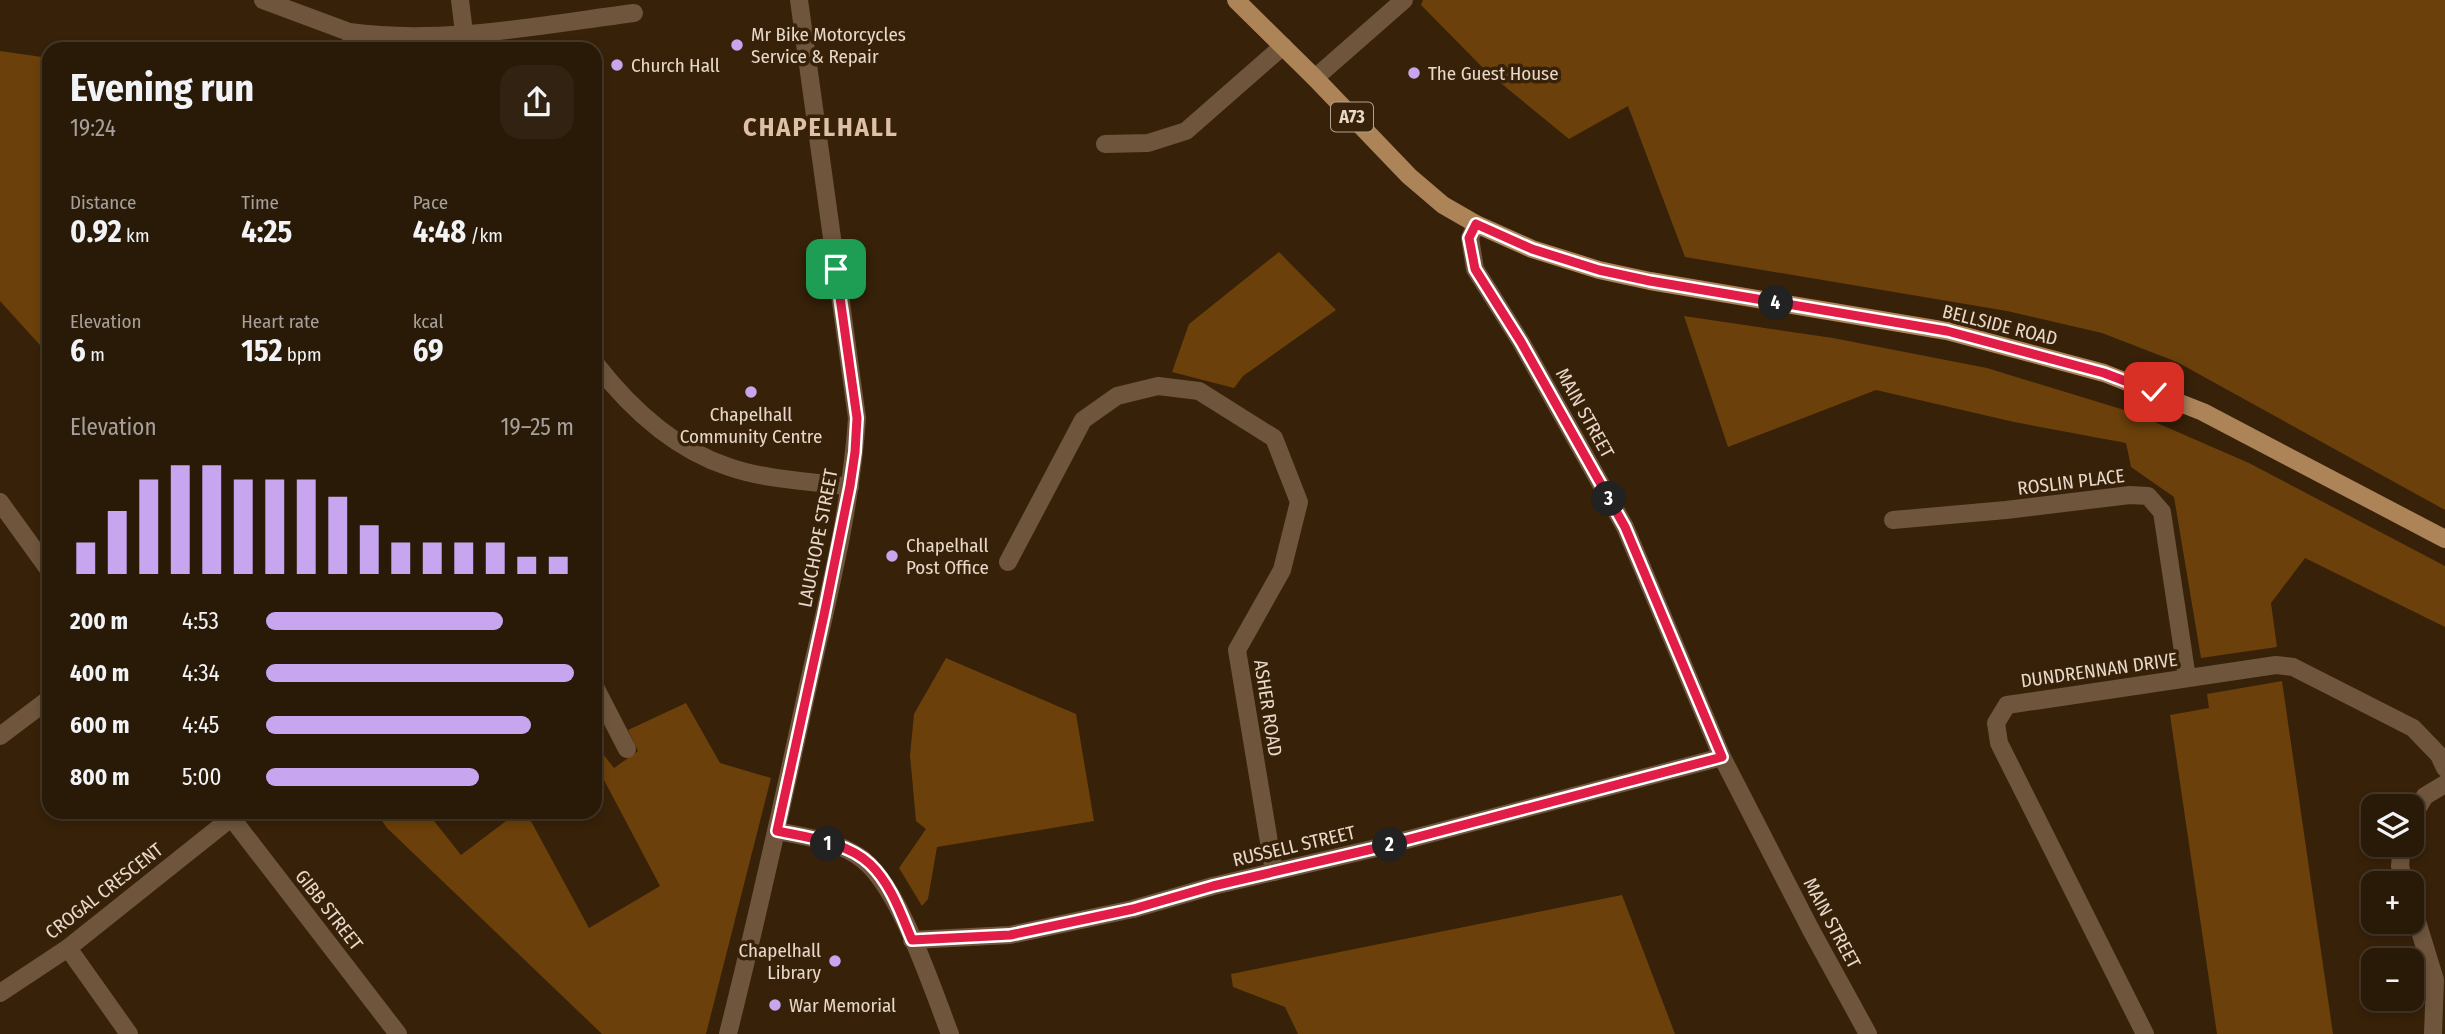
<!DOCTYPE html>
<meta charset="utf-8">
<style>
:root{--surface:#291907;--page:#312211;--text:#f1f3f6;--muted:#a5a09b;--line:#453828;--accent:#c8a6ef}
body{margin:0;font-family:"Fira Sans Condensed",sans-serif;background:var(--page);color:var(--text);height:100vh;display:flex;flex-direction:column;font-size:26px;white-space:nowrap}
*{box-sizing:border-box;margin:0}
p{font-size:23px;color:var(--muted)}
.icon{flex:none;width:38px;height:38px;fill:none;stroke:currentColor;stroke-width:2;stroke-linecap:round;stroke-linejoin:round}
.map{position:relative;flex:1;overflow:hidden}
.details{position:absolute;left:42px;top:42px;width:560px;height:777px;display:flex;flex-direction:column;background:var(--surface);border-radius:21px;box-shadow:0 4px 10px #0003,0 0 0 2px var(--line)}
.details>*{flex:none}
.tools{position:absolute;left:2361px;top:794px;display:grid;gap:14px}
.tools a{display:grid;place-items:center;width:63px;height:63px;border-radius:14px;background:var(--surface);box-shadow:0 4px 10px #0003,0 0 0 2px var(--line);font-size:35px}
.pin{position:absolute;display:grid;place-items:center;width:60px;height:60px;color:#fff;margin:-30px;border-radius:14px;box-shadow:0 4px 10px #0006}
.km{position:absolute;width:35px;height:35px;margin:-18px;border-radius:50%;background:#222;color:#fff;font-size:19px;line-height:35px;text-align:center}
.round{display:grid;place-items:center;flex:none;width:74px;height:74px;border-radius:21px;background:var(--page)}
.overview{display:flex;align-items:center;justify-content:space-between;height:119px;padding:0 28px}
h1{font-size:38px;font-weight:700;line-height:52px}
.stats{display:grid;grid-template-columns:repeat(3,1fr);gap:10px;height:119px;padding:7px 28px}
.stats div{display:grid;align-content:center}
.stats b{font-size:30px;font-weight:700}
.stats small{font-size:19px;font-weight:400}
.stats p{font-size:19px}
.chart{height:196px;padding:14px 28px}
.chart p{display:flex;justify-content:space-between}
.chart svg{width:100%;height:126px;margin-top:7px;stroke:var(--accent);stroke-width:6}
ul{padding:0 28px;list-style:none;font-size:23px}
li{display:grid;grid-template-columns:112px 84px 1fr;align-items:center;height:52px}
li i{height:18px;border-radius:9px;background:var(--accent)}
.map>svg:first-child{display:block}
</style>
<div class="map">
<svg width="2445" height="1034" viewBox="0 0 2445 1034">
<rect width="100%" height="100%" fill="#372109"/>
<g fill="#6b400a">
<path d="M1423,0H2445V510L2177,362L2102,333L2007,311L1685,257L1628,106L1569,139L1486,71L1421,5Z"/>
<path d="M0,51L49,58V355L0,301Z"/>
<path d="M1279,252L1336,310L1243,376L1234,388L1172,372L1189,324Z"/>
<path d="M1684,316L1833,338L1987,368L2134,413L2249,463L2445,566V627L2305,558L2271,603L2277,647L2201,658L2174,497L2131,467L2126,443L2014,422L1876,390L1728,447Z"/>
<path d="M946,658L1076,714L1094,821L937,847L928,899L922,906L899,868L926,829L916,821L910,755L914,714Z"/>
<path d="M2282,681L2333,1034H2217L2170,715L2209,708L2207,694Z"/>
<path d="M686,703L720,763L771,778L706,1034H602L387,828L376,812H427L461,855L518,812H526L589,928L660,886L595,763V757L603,754L614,768L638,751L628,730Z"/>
<path d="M1622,895L1675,1034H1298L1285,1007L1233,987L1231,974Z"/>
</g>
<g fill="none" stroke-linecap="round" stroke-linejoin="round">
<g stroke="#6e553c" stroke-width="18">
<path d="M263,0L349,32L356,49"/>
<path d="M460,0L466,49"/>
<path d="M349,32C443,45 541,25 634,13"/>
<path d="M1315,78L1404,0"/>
<path d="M1105,144L1148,143L1186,131L1283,46"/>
<path d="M1476,224L1470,238L1475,269L1521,342L1625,527L1722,757L1811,930L1868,1034"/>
<path d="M595,363C629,407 674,449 729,467C766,480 811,481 850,487"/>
<path d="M0,502L49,570"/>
<path d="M1893,520L2006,510L2130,495L2148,496L2162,512L2187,678"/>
<path d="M1008,562L1083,420L1117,396L1158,386L1199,391L1274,438L1299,502L1282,570L1237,650L1274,872"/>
<path d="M595,687L627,749"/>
<path d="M0,736L49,699"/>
<path d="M227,812L398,1034"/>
<path d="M2412,817L2425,796L2445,784"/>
<path d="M777,831C803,836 836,841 858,856C898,881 932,988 950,1034"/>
<path d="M2402,845L2400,866L2405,884"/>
<path d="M2412,905L2435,980L2433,1034"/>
<path d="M912,940L1010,935L1133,909L1213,886L1372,849L1722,757"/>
<path d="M68,948L129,1034"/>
<path d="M0,993L68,948L231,818"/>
<path d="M728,1034C757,918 783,802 808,686C828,597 851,509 857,418L799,0"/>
<path d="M2145,1034L1999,743L1996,723L2007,705L2276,665L2293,667L2413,728L2439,755L2445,768"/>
</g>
<path stroke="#ad8358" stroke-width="18" d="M1236,0L1315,78L1409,176L1443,205L1476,224L1532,249L1599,270L1650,281L1947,331L2104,373L2203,412L2445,539"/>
</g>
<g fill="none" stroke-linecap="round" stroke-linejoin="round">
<defs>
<path id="route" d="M836,269L857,418L855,452L850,486L824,615L777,831C806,837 847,842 870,864C891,884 901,914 912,940L1010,935L1133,909L1213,886L1372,849L1722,757L1625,527L1521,342L1475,269L1469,238L1476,224L1532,249L1599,270L1650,281L1947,331L2104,373L2154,392"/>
</defs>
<use href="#route" stroke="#fff" stroke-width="14"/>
<use href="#route" stroke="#e11d48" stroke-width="9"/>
</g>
<g fill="#c8a6ef" stroke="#372109" stroke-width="2.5">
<circle cx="737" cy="45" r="7"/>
<circle cx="617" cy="65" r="7"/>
<circle cx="1414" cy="73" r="7"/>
<circle cx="751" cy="392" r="7"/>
<circle cx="892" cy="556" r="7"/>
<circle cx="835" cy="961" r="7"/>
<circle cx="775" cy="1005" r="7"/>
</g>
<g text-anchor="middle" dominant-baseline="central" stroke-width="7" stroke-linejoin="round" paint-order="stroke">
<rect fill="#372109" stroke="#b2a190" stroke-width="2" x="1331" y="102.5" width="42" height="29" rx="5"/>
<g font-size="18" font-weight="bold" fill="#e7d8ca">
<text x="1352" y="117">A73</text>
</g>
<g font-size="19" fill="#e7d8ca" stroke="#372109" text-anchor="start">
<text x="751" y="34">Mr Bike Motorcycles<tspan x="751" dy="22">Service &amp; Repair</tspan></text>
<text x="631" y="65">Church Hall</text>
<text x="1428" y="73">The Guest House</text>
<text x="751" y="414" text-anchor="middle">Chapelhall<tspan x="751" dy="22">Community Centre</tspan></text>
<text x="906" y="545">Chapelhall<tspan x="906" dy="22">Post Office</tspan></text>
<text x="821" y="950" text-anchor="end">Chapelhall<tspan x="821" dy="22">Library</tspan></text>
<text x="789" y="1005">War Memorial</text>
</g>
<g font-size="19" fill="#e7d8ca" stroke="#372109">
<text transform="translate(2000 325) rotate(14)">BELLSIDE ROAD</text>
<text transform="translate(1585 413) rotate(61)">MAIN STREET</text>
<text transform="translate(2071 482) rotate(-7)">ROSLIN PLACE</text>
<text transform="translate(818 538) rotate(-79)">LAUCHOPE STREET</text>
<text transform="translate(2099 670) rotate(-8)">DUNDRENNAN DRIVE</text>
<text transform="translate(1268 708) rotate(81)">ASHER ROAD</text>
<text transform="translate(1294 846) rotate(-13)">RUSSELL STREET</text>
<text transform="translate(104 891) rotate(-38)">CROGAL CRESCENT</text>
<text transform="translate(329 910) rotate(52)">GIBB STREET</text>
<text transform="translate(1832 923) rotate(62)">MAIN STREET</text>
</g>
<g font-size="26" font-weight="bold" letter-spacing="2" fill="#ddc0a5" stroke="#372109">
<text x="821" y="127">CHAPELHALL</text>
</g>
</g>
</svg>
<div class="tools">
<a><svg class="icon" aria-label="layers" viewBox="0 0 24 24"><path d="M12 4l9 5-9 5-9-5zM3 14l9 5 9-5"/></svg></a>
<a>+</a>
<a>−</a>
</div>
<div class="pin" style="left:836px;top:269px;background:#1e9e55"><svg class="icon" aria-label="arrive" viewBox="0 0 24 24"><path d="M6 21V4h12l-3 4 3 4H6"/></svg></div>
<div class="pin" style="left:2154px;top:392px;background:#d93025"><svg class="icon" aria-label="check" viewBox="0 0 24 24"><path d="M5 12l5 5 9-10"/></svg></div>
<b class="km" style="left:828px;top:844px">1</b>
<b class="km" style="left:1390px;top:845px">2</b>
<b class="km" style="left:1609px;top:499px">3</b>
<b class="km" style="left:1776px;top:303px">4</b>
<section class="details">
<div class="overview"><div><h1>Evening run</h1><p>19:24</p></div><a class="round"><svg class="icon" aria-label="share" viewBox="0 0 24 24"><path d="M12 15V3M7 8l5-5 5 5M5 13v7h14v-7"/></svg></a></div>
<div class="stats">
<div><p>Distance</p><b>0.92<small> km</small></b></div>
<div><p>Time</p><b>4:25</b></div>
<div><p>Pace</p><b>4:48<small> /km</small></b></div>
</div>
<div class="stats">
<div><p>Elevation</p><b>6<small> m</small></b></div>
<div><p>Heart rate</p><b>152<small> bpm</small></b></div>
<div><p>kcal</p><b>69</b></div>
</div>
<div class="chart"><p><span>Elevation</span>19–25 m</p>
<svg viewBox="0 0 160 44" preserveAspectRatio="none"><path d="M5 44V33M15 44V22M25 44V11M35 44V6M45 44V6M55 44V11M65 44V11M75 44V11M85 44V17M95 44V27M105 44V33M115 44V33M125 44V33M135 44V33M145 44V38M155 44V38"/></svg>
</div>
<ul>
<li><b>200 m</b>4:53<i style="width:77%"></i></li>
<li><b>400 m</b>4:34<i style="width:100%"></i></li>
<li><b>600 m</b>4:45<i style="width:86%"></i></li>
<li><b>800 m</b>5:00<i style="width:69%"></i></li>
</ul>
</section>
</div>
